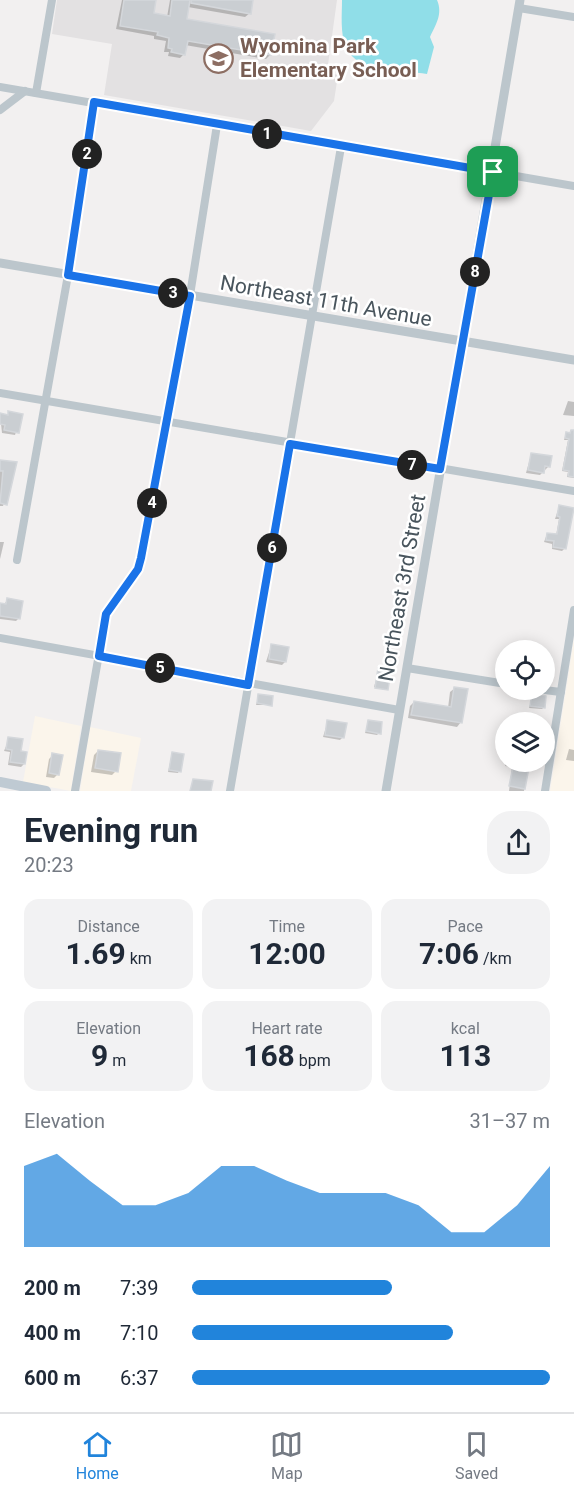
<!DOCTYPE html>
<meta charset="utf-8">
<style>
:root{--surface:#fff;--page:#f2f2f3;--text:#1f2937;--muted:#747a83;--line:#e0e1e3;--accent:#2184db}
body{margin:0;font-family:Roboto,sans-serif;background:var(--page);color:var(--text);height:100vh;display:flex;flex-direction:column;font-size:22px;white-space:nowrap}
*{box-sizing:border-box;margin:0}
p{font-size:20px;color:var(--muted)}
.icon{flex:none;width:33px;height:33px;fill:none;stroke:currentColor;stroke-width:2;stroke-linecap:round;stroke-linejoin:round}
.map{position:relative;height:791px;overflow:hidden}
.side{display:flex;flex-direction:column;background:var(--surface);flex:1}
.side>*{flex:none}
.buttons{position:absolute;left:495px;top:640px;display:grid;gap:12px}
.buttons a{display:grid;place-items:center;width:60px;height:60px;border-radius:50%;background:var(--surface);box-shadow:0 3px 15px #0003;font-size:30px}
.pin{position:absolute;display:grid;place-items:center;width:51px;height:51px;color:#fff;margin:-26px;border-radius:12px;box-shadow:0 3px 9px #0006}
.km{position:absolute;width:30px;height:30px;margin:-15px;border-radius:50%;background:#222;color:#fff;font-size:16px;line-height:30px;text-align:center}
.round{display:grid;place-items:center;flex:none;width:63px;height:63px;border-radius:24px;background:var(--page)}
.summary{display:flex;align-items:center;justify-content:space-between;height:102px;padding:0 24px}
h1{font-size:33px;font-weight:700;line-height:45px}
.metrics{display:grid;grid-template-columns:repeat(3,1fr);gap:9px;height:102px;padding:6px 24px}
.metrics div{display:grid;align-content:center;border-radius:15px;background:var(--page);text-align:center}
.metrics b{font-size:30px;font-weight:700}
.metrics small{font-size:16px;font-weight:400}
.metrics p{font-size:16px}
.chart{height:168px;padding:12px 24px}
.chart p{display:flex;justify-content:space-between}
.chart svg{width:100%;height:108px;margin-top:6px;fill:var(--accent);opacity:.7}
ul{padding:0 24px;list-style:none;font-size:20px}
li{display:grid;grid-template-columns:96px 72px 1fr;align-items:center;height:45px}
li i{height:15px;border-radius:8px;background:var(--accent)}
.tab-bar{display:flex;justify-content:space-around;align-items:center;height:84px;border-top:2px solid var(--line);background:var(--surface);font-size:16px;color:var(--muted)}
.tab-bar a{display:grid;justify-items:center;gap:3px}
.tab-bar .selected{color:var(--accent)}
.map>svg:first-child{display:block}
</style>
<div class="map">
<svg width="574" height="791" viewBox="0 0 574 791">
<rect width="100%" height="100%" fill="#f2f0f0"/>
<g fill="#fbf5eb">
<path d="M574,639V791H550Z"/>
<path d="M35,716L81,726L71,791L23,782Z"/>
<path d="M90,727L141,738L131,791H80Z"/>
</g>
<path fill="#e3e1e2" d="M57,0H337L327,72L338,75L334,101L311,131L104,95L112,44L52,34Z"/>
<path fill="#90dee8" d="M342,0H437C443,14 436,24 430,37L434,47L427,74C403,70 357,74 346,47C340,34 342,14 342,0Z"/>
<g fill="#0003">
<path d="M122,0H155L152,14L167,17L170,0H252L250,13L245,17L188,7L185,20L270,55L266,59L185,45L184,54L180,58L168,56L169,52H164L166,41L154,39V36L116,29Z"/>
<path d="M568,401L574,402V416L563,415Z"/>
<path d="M0,414L21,415L15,435L2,433Z"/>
<path d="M566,434L574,435V478L567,477L568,472L562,471L568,440H564Z"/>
<path d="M531,455L549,466L540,475L526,473Z"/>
<path d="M0,461L13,478L3,506H0Z"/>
<path d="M559,507L565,548L562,551L552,549V544L544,542L547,534L556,536L559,519H555Z"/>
<path d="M0,542H4L0,559Z"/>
<path d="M7,600L19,618L16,621L0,619V605H4Z"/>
<path d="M271,646L285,662L282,665L266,662Z"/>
<path d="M379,670L389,671L386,690L374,687Z"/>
<path d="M455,688L461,722L457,727L408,718L410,706L414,702L448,708L450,692Z"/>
<path d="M533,694L543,708L542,709L529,708Z"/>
<path d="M259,695L271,705H256Z"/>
<path d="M328,721L343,737L340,740L323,737Z"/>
<path d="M524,721L535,722V723H522Z"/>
<path d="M369,722L379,733L377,735L365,733Z"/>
<path d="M9,739L19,752L24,764L21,767L8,765L10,752L4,751Z"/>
<path d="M569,749L574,750V761L566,760Z"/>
<path d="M98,751L116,771L112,775L91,772L94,755Z"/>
<path d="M172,754L179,771L178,773L168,772Z"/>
<path d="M53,755L58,774L54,778L46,777L49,759Z"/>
<path d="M506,762H528L524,791H509L512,767L505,766Z"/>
</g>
<g fill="#caced2" stroke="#d4d7db" stroke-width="1.5">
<path d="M124,0H156L154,13L170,16L172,0H190L187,19L275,34L271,55L188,41L185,55L171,52L172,49L168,48L169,38L157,35L158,32L120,26Z"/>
<path d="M191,0H253L251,14L191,3Z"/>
<path d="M8,411L23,414L19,433L4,430L5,425L0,424V413L8,415Z"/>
<path d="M571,430H574V477L568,476L569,471L563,470L569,439L565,438L566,432L570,433Z"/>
<path d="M531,453L552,456L550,467L545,466L544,473L528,470Z"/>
<path d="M0,460L17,462L7,505L0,503L3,471H0Z"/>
<path d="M559,505L574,508L566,549L553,547L554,541L546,540L547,533L557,534L560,517L557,516Z"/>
<path d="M7,598L23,601L20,619L0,616V603L6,604Z"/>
<path d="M271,644L289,647L286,662L269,659Z"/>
<path d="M378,668L391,670L388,690L375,688Z"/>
<path d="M454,687L468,689L462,723L411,715L414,701L451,707Z"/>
<path d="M532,692L546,696L545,708L530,706Z"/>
<path d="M258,694L273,696L272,706L257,703Z"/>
<path d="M327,720L347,723L344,738L325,735Z"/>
<path d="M368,720L382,722L381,734L366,731Z"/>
<path d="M8,737L23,739L21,751L27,752L25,764L10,762L12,750L6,749Z"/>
<path d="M98,750L121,753L118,772L95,768Z"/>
<path d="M172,752L184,754L181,772L169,770Z"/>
<path d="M52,753L63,755L59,775L49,773Z"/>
<path d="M514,762H530L525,789L509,786Z"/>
<path d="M193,779L213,781L211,791H190Z"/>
</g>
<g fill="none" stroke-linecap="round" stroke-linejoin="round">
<g stroke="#bcc6cc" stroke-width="8">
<path d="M519,8L574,17"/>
<path d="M0,87L574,186"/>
<path d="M36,93L52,0"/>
<path d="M0,110L25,91"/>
<path d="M0,393L574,491"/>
<path d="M17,560L68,275L95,102"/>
<path d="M0,638L399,710"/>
<path d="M407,668L506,684"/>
<path d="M544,690L561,692"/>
<path d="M75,791L106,614L138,569L141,558L190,295L217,125"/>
<path d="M230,791L341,147"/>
<path d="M545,791L574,610"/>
</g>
<g stroke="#bcc6cc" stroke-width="9">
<path d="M0,263L574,360"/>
<path d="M386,791L520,0"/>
</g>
<path stroke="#bfcad3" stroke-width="10" d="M0,782L46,791"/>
</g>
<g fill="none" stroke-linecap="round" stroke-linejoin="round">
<defs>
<path id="route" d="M94,102L493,172L440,469L290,444L248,685L99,656L106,614L138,569L141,558L190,296L68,275Z"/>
</defs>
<use href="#route" stroke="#fff" stroke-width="12"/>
<use href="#route" stroke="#1a73e8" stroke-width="8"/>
</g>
<defs>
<symbol id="school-ring" viewBox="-11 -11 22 22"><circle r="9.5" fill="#fff" stroke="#8d6e63" stroke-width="1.5"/><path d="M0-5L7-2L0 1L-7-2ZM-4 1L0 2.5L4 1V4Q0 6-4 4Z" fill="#8d6e63"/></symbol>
</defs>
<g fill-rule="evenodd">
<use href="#school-ring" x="202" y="42" width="33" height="33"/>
</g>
<g text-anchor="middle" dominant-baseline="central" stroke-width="5" stroke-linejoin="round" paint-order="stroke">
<g font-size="21" font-weight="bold" fill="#785e54" stroke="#fff" text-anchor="start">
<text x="240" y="46">Wyomina Park<tspan x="240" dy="24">Elementary School</tspan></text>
</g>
<g font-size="21" fill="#49555d" stroke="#fff">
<text transform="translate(326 301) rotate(10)">Northeast 11th Avenue</text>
<text transform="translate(402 588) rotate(-80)">Northeast 3rd Street</text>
</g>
</g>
</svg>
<div class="buttons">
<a><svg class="icon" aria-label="locate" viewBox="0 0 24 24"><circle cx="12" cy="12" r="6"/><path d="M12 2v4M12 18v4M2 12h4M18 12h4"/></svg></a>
<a><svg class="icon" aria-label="layers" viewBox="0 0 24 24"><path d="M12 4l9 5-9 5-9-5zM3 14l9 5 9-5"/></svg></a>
</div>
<div class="pin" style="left:493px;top:172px;background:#1e9e55"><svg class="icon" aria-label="arrive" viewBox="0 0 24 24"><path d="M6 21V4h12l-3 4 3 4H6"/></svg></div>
<b class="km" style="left:267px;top:134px">1</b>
<b class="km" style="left:87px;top:154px">2</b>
<b class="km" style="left:173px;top:293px">3</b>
<b class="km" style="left:152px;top:503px">4</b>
<b class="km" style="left:160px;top:668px">5</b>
<b class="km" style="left:272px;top:548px">6</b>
<b class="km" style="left:412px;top:465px">7</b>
<b class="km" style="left:475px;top:272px">8</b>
</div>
<section class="side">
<div class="summary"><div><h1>Evening run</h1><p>20:23</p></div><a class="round"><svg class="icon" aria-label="share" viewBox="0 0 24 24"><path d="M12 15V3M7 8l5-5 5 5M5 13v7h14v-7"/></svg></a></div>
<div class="metrics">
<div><p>Distance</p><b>1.69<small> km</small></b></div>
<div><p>Time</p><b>12:00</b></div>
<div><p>Pace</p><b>7:06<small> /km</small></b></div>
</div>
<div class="metrics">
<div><p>Elevation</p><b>9<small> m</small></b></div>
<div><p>Heart rate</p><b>168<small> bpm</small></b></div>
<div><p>kcal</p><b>113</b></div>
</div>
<div class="chart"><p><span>Elevation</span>31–37 m</p>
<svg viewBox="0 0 160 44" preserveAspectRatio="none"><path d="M0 44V11L10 6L20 17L30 27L40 27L50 22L60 11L70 11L80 17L90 22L100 22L110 22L120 27L130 38L140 38L150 27L160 11V44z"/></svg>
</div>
<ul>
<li><b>200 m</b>7:39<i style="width:56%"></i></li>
<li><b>400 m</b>7:10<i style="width:73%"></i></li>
<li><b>600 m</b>6:37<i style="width:100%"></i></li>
</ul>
</section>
<nav class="tab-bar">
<a class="selected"><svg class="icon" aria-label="home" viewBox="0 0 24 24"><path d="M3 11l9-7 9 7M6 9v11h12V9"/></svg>Home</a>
<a><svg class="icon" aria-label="map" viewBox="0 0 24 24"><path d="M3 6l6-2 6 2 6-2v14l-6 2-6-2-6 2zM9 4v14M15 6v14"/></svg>Map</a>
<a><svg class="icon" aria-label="saved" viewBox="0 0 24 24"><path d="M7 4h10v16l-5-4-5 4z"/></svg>Saved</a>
</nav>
